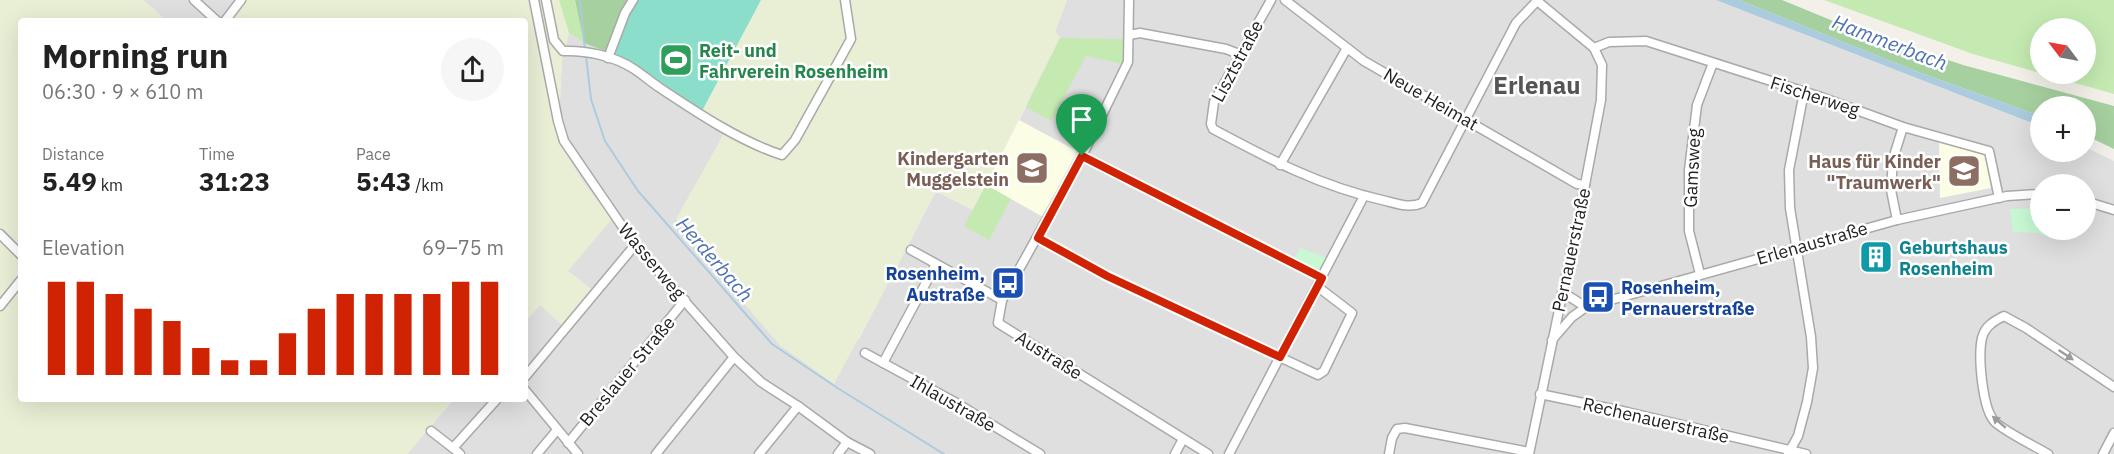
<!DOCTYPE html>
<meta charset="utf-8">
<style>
:root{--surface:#fff;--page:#f6f6f6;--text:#222;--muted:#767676;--accent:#d02304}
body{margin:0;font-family:"IBM Plex Sans",sans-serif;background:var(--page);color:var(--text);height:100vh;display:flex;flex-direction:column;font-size:22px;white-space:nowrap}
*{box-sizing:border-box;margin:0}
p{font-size:20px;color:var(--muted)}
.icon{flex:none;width:33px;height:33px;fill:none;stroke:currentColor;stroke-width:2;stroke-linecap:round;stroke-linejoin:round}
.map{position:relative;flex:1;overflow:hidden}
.details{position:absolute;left:18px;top:18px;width:510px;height:384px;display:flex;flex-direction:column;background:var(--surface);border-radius:6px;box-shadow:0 6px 24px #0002}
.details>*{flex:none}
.needle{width:39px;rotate:302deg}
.buttons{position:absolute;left:2030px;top:18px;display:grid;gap:12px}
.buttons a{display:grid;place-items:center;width:66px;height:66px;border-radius:50%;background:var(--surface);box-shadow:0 6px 24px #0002;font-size:30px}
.pin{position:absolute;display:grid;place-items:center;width:51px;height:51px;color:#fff;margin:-62px -26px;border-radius:50% 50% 50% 0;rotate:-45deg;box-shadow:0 0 6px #0007}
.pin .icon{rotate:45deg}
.round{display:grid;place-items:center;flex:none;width:63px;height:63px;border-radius:32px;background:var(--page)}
.head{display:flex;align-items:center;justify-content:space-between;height:102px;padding:0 24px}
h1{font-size:33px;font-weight:700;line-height:45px}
.stats{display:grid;grid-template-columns:repeat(3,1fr);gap:9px;height:102px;padding:6px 24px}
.stats div{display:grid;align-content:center}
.stats b{font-size:26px;font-weight:700}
.stats small{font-size:16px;font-weight:400}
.stats p{font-size:16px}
.chart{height:168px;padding:12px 24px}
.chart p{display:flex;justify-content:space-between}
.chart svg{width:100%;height:108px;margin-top:6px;stroke:var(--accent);stroke-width:6}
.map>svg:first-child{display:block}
</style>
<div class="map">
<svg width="2114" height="454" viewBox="0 0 2114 454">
<rect width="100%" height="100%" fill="#f2f0e9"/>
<g fill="#e0dfdf" fill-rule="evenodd">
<path d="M143,0H247L230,21H167Z"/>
<path d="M1067,0H1716L2040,126V152H2085V147L2114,161V454H407L454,399H525V322L540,305L592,290L568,271L581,179L558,140L562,60L569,33L584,43L610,53L636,67L702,111L725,132L677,219L720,275L781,346L859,339L936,191L973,210L1026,107ZM2040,184H2085V230H2040Z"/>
</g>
<g fill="#fbfee5">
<path d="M1019,120L1077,151L1043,217L986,185Z"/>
<path d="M1939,140L1985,154L1991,188L1940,198Z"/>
</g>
<g fill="#e9efd5">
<path d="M0,0H143L167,21H21V399H454L407,454H0Z"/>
<path d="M247,0H559L569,33L562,60L558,140L581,179L612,219L568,271L592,291L563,326L540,305L525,322V21H230Z"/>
<path d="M761,0H1067L1055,31L1060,38L973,210L935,191L908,246L834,384L781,346L720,275L676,219L725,132L702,111Z"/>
</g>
<g fill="#c4eab1" fill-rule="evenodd">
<path d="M559,0H575L584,43L569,33Z"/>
<path d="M1824,0H2114V94L1973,54ZM2085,28V74H2040V28Z"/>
<path d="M1060,38L1126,39L1123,64L1086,56L1051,121L1026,107Z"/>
<path d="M986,185L1011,199L989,240L964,226Z"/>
</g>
<g fill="#a6d09f">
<path d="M575,0H627L610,53L584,43Z"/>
<path d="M1739,0H1782L1838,23L1963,65L2114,106V149L2085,135V106H2040V116L1918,72Z"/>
</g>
<g fill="#c9f9d4">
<path d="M2040,208V230H2057L2053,239L2038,233L2013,232L2010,209Z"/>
<path d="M1300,248L1329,259L1320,273L1294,259Z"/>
</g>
<path fill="#8adeca" d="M627,0H761L702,111L636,67L610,53Z"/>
<path fill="#abcbde" d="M1716,0H1739L1918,72L2040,116V126Z"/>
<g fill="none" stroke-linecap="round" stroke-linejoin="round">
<g stroke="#abcbde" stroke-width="2">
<path d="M580,0L585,50"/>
<path d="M586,56L591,99L605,141L638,191L772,344L839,389L944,454"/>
</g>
<defs>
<g id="minor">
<path d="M194,0L217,21"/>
<path d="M534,0L558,121L564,141L635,245L734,357L761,382L798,406L847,442L870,454"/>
<path d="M546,0L554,40L563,51C586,50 614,56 634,69C643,75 651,82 660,88C696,112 741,142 782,155L795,140L851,39L845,0"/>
<path d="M1129,0L1128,62L1082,156L1002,300L998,323L1208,454"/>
<path d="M1271,0L1214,102L1211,124L1213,129C1269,159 1320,186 1382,200C1395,203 1409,209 1422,203L1516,23L1537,1"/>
<path d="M1285,0L1364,61L1577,184L1585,185"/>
<path d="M225,21L241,0"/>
<path d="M1129,35L1140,33L1226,49L1239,54"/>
<path d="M1594,48L1609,42L1646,41L1821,97L1903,127L1989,151L1999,198"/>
<path d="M608,58L625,13L633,0"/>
<path d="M1082,156L1322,278"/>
<path d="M1280,165L1347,48"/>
<path d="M2085,201L2114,210"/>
<path d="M1897,220L1891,190L1893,159L1903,127"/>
<path d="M0,234L21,255"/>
<path d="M1038,238L1107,276L1318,375L1324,371L1352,313L1318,287"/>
<path d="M911,250L1002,300"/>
<path d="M1700,274L1689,231V170L1697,105L1713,63"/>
<path d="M1562,292L1586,307"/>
<path d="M0,306L21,280"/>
<path d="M1552,340L1572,317L1586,307L1897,220L2007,196L2040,194"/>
<path d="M865,353L953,401L1040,454"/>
<path d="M883,363L936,264"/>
<path d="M525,377L635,245"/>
<path d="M525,390L578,454"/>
<path d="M1540,394L1627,412L1806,454"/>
<path d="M431,431L453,448"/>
<path d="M568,443L685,300"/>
<path d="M460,454L453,448L497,399"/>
<path d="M537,454L557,430"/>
<path d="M656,454L734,357"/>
<path d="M759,454L798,406"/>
<path d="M838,454L847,442"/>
<path d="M1175,454L1183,439"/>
<path d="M1229,454L1364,196"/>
<path d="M1389,454L1392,438L1397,429L1405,428L1529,452"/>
<path d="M1529,454L1585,185L1601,100L1602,65L1594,48L1536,0"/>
<path d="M1788,454L1798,436L1807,402L1813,368L1811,337L1790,208L1789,170L1804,92"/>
<path d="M2048,454C2031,444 2011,435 1996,423C1982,411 1978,356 1982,338C1985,326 1994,321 2004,316L2026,328L2114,387"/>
<path d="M2103,454L2114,433"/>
</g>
</defs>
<use href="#minor" stroke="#a9a9a9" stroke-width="11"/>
<use href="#minor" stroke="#fff" stroke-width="8"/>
</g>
<defs><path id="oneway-solid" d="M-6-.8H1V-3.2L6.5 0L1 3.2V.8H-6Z" transform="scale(1.5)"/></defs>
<g fill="#9c9c9c">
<use href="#oneway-solid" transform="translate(2066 355) rotate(34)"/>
<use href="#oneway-solid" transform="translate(1999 422) rotate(-139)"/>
</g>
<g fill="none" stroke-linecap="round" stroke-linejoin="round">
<defs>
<path id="route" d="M1082,156L1322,278L1280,357L1107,276L1038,238Z"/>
</defs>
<use href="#route" stroke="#fff" stroke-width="12"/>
<use href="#route" stroke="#d02304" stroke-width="8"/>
</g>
<defs>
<symbol id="stadium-square" viewBox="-11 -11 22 22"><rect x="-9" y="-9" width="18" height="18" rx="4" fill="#2e9e5b" stroke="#fff"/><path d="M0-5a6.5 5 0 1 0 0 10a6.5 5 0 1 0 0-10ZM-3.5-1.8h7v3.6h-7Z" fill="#fff"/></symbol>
<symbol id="school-square" viewBox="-11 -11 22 22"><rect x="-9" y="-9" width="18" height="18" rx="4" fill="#8d6e63" stroke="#fff"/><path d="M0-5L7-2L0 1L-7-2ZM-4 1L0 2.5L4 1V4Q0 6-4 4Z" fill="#fff"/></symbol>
<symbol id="building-square" viewBox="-11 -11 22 22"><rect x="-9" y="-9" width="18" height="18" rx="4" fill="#0f9aa8" stroke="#fff"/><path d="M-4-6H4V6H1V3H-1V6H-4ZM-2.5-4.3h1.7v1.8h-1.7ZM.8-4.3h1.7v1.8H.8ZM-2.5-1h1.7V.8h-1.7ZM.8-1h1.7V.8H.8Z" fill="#fff"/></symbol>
<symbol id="bus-square" viewBox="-11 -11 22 22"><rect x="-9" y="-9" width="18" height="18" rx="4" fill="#1a4fb4" stroke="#fff"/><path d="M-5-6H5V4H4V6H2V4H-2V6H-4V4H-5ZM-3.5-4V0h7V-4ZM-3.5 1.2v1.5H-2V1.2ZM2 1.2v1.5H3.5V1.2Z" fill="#fff"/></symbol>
</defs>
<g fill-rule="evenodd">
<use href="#stadium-square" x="657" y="41" width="38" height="38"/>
<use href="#school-square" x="1013" y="149" width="38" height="38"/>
<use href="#school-square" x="1945" y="152" width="38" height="38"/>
<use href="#building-square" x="1857" y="238" width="38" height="38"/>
<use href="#bus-square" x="989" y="264" width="38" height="38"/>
<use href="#bus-square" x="1579" y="278" width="38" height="38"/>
</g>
<g text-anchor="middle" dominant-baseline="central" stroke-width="5" stroke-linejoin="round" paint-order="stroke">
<g font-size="18" font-weight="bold" fill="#27864d" stroke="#fff" text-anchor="start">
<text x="699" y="50">Reit- und<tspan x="699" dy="21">Fahrverein Rosenheim</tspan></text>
</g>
<g font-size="18" fill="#222" stroke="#fff">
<text transform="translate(1237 61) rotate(-62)">Lisztstraße</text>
<text transform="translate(1815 96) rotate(18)">Fischerweg</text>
<text transform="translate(1431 99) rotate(30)">Neue Heimat</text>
<text transform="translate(1692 168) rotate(-87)">Gamsweg</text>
<text transform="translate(1812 243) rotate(-16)">Erlenaustraße</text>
<text transform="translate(1571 250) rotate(-78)">Pernauerstraße</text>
<text transform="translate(652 261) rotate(50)">Wasserweg</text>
<text transform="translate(1049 355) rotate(32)">Austraße</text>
<text transform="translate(627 371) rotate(-50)">Breslauer Straße</text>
<text transform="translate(953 403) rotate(30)">Ihlaustraße</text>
<text transform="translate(1656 420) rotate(13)">Rechenauerstraße</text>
</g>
<g font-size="18" font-weight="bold" fill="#785e54" stroke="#fff" text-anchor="end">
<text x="1009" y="158">Kindergarten<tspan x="1009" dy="21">Muggelstein</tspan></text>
<text x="1941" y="161">Haus für Kinder<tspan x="1941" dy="21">"Traumwerk"</tspan></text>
</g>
<g font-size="18" font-weight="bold" fill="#0d838f" stroke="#fff" text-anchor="start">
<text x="1899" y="247">Geburtshaus<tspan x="1899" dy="21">Rosenheim</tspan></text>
</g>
<g font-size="18" font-weight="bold" fill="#164399" stroke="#fff" text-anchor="end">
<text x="985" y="273">Rosenheim,<tspan x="985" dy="21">Austraße</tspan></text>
<text x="1621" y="287" text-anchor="start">Rosenheim,<tspan x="1621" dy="21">Pernauerstraße</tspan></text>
</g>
<g font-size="20" font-style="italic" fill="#4f71b1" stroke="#fff">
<text transform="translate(1890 42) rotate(21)">Hammerbach</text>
<text transform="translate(715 259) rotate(49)">Herderbach</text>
</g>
<g font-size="24" font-weight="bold" fill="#555" stroke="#fff">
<text x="1537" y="85">Erlenau</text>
</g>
</g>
</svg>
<div class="buttons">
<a><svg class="needle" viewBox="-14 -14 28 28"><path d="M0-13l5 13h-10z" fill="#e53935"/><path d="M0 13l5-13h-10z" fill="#767676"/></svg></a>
<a>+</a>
<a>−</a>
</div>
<div class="pin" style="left:1082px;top:156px;background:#1e9e55"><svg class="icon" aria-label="arrive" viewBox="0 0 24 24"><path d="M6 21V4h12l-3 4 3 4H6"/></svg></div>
<section class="details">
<div class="head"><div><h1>Morning run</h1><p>06:30 · 9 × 610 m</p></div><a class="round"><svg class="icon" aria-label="share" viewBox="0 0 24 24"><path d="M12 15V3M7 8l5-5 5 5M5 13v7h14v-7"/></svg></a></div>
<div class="stats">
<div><p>Distance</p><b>5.49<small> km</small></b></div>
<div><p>Time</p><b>31:23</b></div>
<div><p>Pace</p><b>5:43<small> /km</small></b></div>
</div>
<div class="chart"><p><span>Elevation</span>69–75 m</p>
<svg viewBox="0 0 160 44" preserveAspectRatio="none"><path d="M5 44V6M15 44V6M25 44V11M35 44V17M45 44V22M55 44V33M65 44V38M75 44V38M85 44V27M95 44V17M105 44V11M115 44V11M125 44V11M135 44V11M145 44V6M155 44V6"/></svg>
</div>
</section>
</div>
